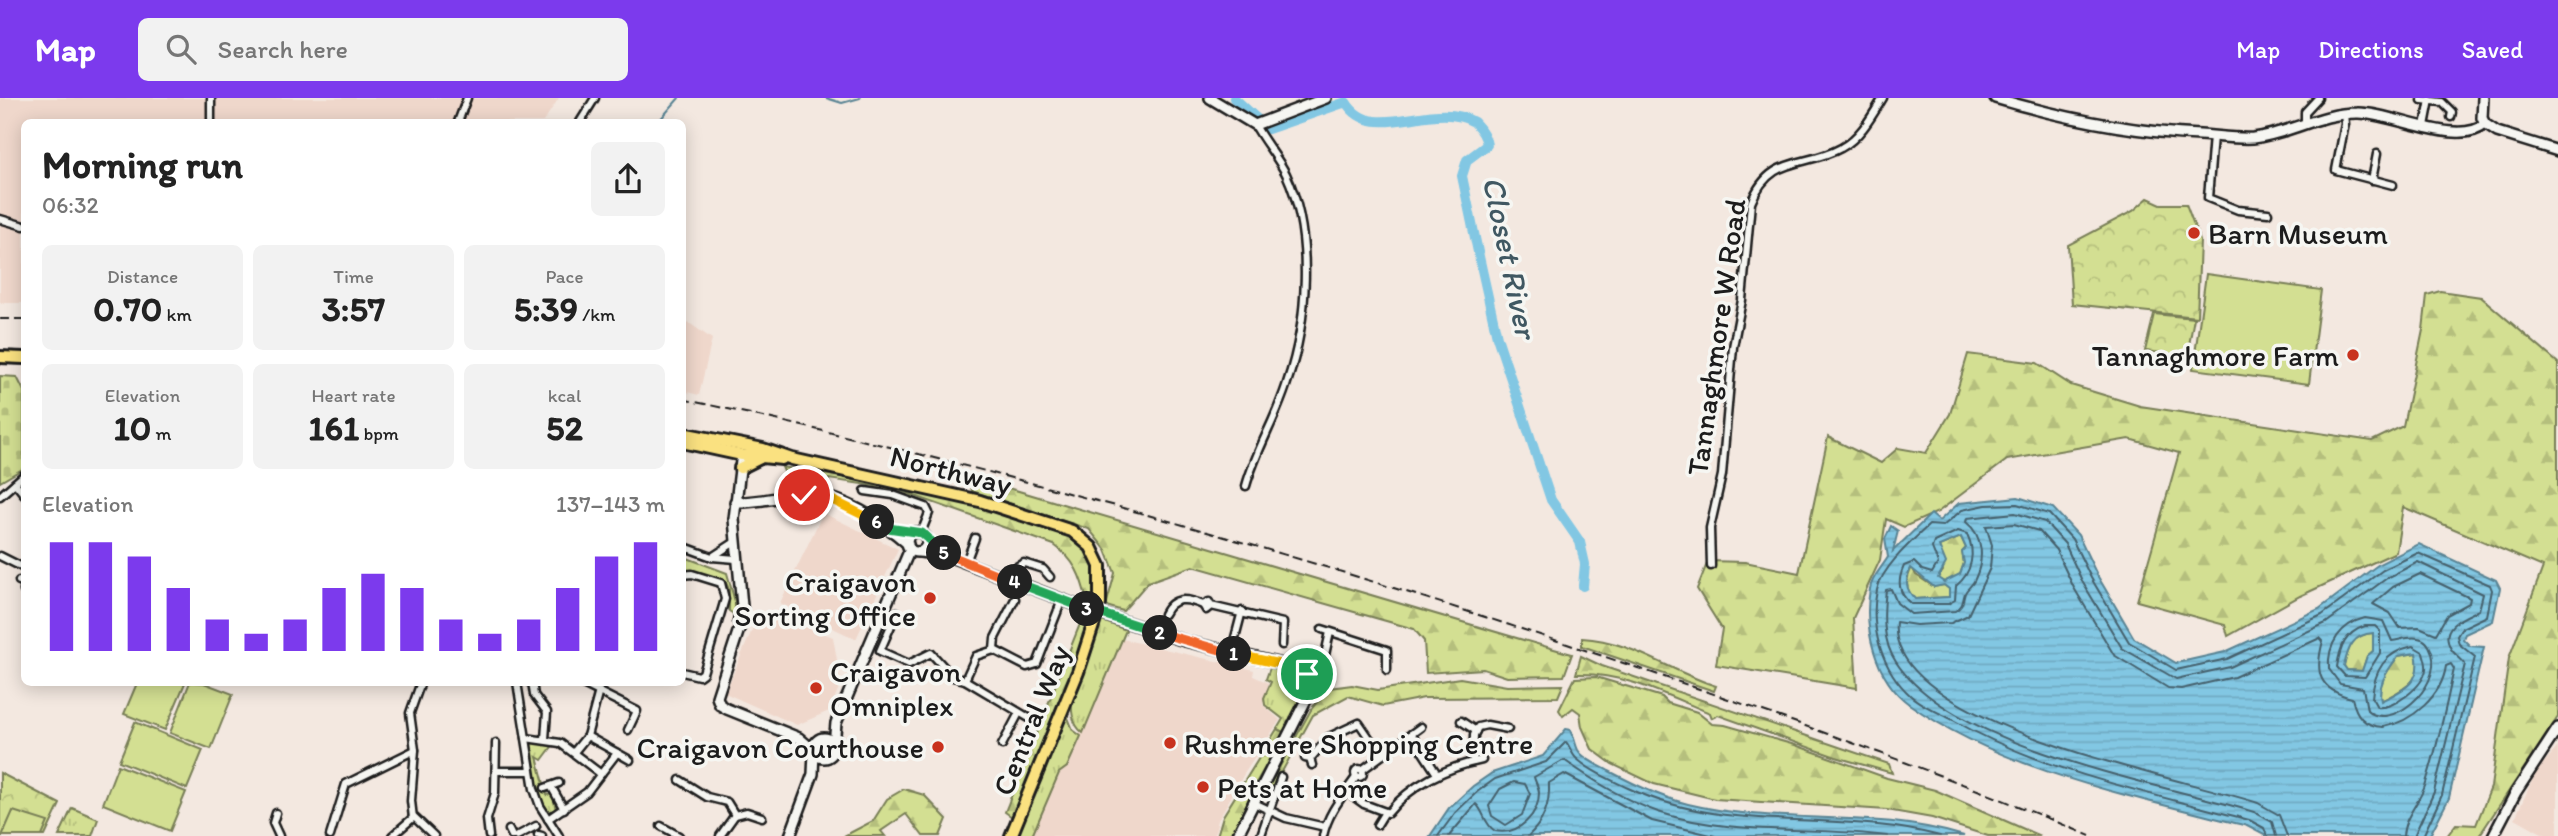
<!DOCTYPE html>
<meta charset="utf-8">
<style>
:root{--surface:#fff;--page:#f2f2f2;--text:#222;--muted:#767676;--accent:#7c3aed}
body{margin:0;font-family:Itim,sans-serif;background:var(--page);color:var(--text);height:100vh;display:flex;flex-direction:column;font-size:26px;white-space:nowrap}
*{box-sizing:border-box;margin:0}
p{font-size:23px;color:var(--muted)}
.icon{flex:none;width:38px;height:38px;fill:none;stroke:currentColor;stroke-width:2;stroke-linecap:round;stroke-linejoin:round}
.map{position:relative;flex:1;overflow:hidden}
.drawer{position:absolute;left:21px;top:21px;width:665px;height:567px;display:flex;flex-direction:column;background:var(--surface);border-radius:10px;box-shadow:0 4px 18px #0003}
.drawer>*{flex:none}
.pin{position:absolute;display:grid;place-items:center;width:60px;height:60px;color:#fff;margin:-30px;border:4px solid #fff;border-radius:50%;box-shadow:0 2px 7px #0007}
.km{position:absolute;width:35px;height:35px;margin:-18px;border-radius:50%;background:#222;color:#fff;font-size:19px;line-height:35px;text-align:center}
.round{display:grid;place-items:center;flex:none;width:74px;height:74px;border-radius:10px;background:var(--page)}
.head{display:flex;align-items:center;justify-content:space-between;height:119px;padding:0 21px}
h1{font-size:38px;font-weight:700;line-height:52px}
.stats{display:grid;grid-template-columns:repeat(3,1fr);gap:10px;height:119px;padding:7px 21px}
.stats div{display:grid;align-content:center;border-radius:10px;background:var(--page);text-align:center}
.stats b{font-size:35px;font-weight:700}
.stats small{font-size:19px;font-weight:400}
.stats p{font-size:19px}
.chart{height:196px;padding:14px 21px}
.chart p{display:flex;justify-content:space-between}
.chart svg{width:100%;height:126px;margin-top:7px;stroke:var(--accent);stroke-width:6}
header{display:flex;align-items:center;gap:42px;box-sizing:border-box;height:98px;padding:0 35px;background:var(--accent);color:#fff}
header strong{font-size:33px}
nav{display:flex;gap:38px;margin-inline-start:auto;font-size:24px}
.search{width:490px;height:63px;background:var(--page);display:flex;align-items:center;gap:18px;box-sizing:border-box;padding:0 24px;border-radius:10px;color:var(--muted);font-size:26px}
.map>svg:first-child{display:block}
</style>
<header>
<strong>Map</strong>
<div class="search"><svg class="icon" aria-label="search" viewBox="0 0 24 24"><circle cx="10" cy="10" r="6"/><path d="M15 15l6 6"/></svg>Search here</div>
<nav><a>Map</a><a>Directions</a><a>Saved</a></nav>
</header>
<div class="map">
<svg width="2558" height="738" viewBox="0 0 2558 738">
<defs>
<pattern id="grass-tufts" width="24" height="20" patternUnits="userSpaceOnUse" patternTransform="scale(1.75)"><rect width="24" height="20" fill="#d3df92"/><path d="M3 7l-1-3M5 7V3M7 7l1-3M15 17l-1-3M17 17v-4M19 17l1-3" fill="none" stroke="#b5bf7d"/></pattern>
<pattern id="forest-firs" width="22" height="20" patternUnits="userSpaceOnUse" patternTransform="scale(1.75)"><rect width="22" height="20" fill="#d3df92"/><path d="M5 1l3.5 6h-7zM16 11l3.5 6h-7z" fill="#b5bf7d"/></pattern>
<pattern id="cemetery-stones" width="16" height="16" patternUnits="userSpaceOnUse" patternTransform="scale(1.75)"><rect width="16" height="16" fill="#d3df92"/><path d="M2 7V4a2 2 0 0 1 4 0v3zM10 15v-3a2 2 0 0 1 4 0v3z" fill="#b5bf7d"/></pattern>
<pattern id="park-crowns" width="20" height="18" patternUnits="userSpaceOnUse" patternTransform="scale(1.75)"><rect width="20" height="18" fill="#d3df92"/><path d="M2 6a3 3 0 1 1 6 0M12 15a3 3 0 1 1 6 0" fill="none" stroke="#b5bf7d"/></pattern>
<pattern id="water-rules" width="6" height="5" patternUnits="userSpaceOnUse" patternTransform="scale(1.75)"><rect width="6" height="5" fill="#82c7e3"/><path d="M0 2.5h6" fill="none" stroke="#70aac2"/></pattern>
</defs>
<rect width="100%" height="100%" fill="#f3e8e0"/>
<filter id="ink" filterUnits="userSpaceOnUse"><feTurbulence type="fractalNoise" baseFrequency=".0143" numOctaves="2"/><feDisplacementMap in="SourceGraphic" scale="14" xChannelSelector="R" yChannelSelector="G"/><feConvolveMatrix kernelMatrix="1 2 1 2 8 2 1 2 1" color-interpolation-filters="sRGB"/></filter>
<g filter="url(#ink)">
<g fill="#efd7cb">
<path d="M0,0H559L543,24H24V205H0Z"/>
<path d="M682,220L712,241L699,297L683,293Z"/>
<path d="M823,415L898,451L856,541L780,505Z"/>
<path d="M767,513L833,539L841,585L829,613L797,627L725,595L758,518Z"/>
<path d="M1122,541L1254,572L1253,578L1269,585L1263,607L1280,622L1244,676L1218,722L1214,738H1028L1053,677L1065,668Z"/>
<path d="M2558,649V738H2547L2515,720L2537,672Z"/>
</g>
<g fill="url(#grass-tufts)" stroke="#787e57" stroke-width="2">
<path d="M682,458L727,475L735,504V517L729,513V492L725,482L683,472Z"/>
<path d="M1100,522L1126,532L1083,635C1054,613 1089,551 1100,522Z"/>
<path d="M1271,567L1301,576C1308,595 1293,618 1285,635L1277,631L1283,621L1265,607L1264,600L1271,584L1266,581Z"/>
<path d="M1066,615L1073,632L1081,638L1067,669L1059,675L1032,738H1018L1020,726Z"/>
<path d="M536,644L554,646L542,662L537,659L547,697L552,696L556,711L550,714L546,712L536,690L530,646Z"/>
<path d="M72,710L98,721L92,738H59Z"/>
</g>
<g fill="url(#forest-firs)" stroke="#787e57" stroke-width="2">
<path d="M2440,193L2481,199L2558,265V619L2479,738H2447L2456,726L2476,727L2491,689L2509,560L2543,469L2403,409L2396,454L2300,498L2228,538L2225,527L2137,503L2179,355L2129,341L2007,362L1938,414L1904,429L1886,421L1880,462L1853,520L1857,590L1716,567L1722,531L1697,491L1708,463L1745,464L1799,475L1828,339L1881,365L1898,350L1926,355L1950,316L1968,256L2037,265L2071,287L2140,308L2372,343L2403,328L2423,232L2427,197Z"/>
<path d="M782,369L907,390L996,411L1076,439L1093,464L1096,507L1087,503C1081,478 1075,462 1054,447L895,391L829,381L826,392L805,388L792,391Z"/>
<path d="M944,371L1554,551L1572,556L1564,578L1507,579L1483,571L1426,575L1424,543L1414,531L1193,468L1148,484L1123,513L1106,508L1115,475L1106,452L1089,431L972,393L970,384Z"/>
<path d="M1961,439L1966,450L1962,454L1964,465L1960,477L1944,484L1937,481L1943,473L1939,448Z"/>
<path d="M1912,469L1916,477L1934,489L1944,487L1949,491V499L1915,501C1904,491 1906,481 1912,469Z"/>
<path d="M1084,516L1093,521L1015,721L1005,714Z"/>
<path d="M2374,535L2373,553L2367,558L2362,573L2347,572L2344,568C2348,549 2353,536 2374,535Z"/>
<path d="M1582,540C1630,542 1671,574 1716,588L1714,593L1582,548Z"/>
<path d="M2416,555C2424,584 2404,591 2381,603C2376,586 2388,572 2398,558Z"/>
<path d="M1581,558L1602,568L1889,666L1892,675L1836,659L1718,617L1712,620L1710,615C1668,598 1623,574 1576,576Z"/>
<path d="M1596,579L1662,599L1668,605L1697,614L1712,626L1725,627L1795,647L1887,680L1935,692L2040,738H1988L1932,720L1887,712L1715,701L1654,686L1612,666L1592,651L1582,629L1580,615L1573,610L1563,618L1559,612L1575,580Z"/>
<path d="M1460,580L1507,588L1563,587L1558,599L1424,600L1383,608L1348,598L1313,617L1267,701L1263,699L1312,610L1329,590L1352,587L1378,592Z"/>
<path d="M1277,631L1285,635L1256,685L1232,738H1217L1223,718Z"/>
<path d="M904,691L924,697L947,721L940,738H923L906,716L881,733L885,738H844L873,723L887,701Z"/>
</g>
<path fill="url(#cemetery-stones)" stroke="#787e57" stroke-width="2" d="M0,278L17,279L24,293V370L0,384Z"/>
<g fill="url(#park-crowns)" stroke="#787e57" stroke-width="2">
<path d="M2148,100L2161,106H2186L2200,143L2197,219L2072,206L2068,147L2133,113Z"/>
<path d="M2154,216L2194,220L2187,258L2145,253Z"/>
<path d="M0,675L60,706L45,738H0Z"/>
</g>
<g fill="#d3df92" stroke="#787e57" stroke-width="2">
<path d="M2206,176L2321,192L2309,286L2193,271Z"/>
<path d="M190,584L204,585L233,596L211,651L170,635Z"/>
<path d="M137,585H185L165,632L124,616Z"/>
<path d="M135,624L203,652L187,691L119,663Z"/>
<path d="M118,667L186,694L170,733L103,706Z"/>
<path d="M13,713L48,724L42,738H2Z"/>
</g>
<g fill="url(#water-rules)" stroke="#598393" stroke-width="2" fill-rule="evenodd">
<path d="M2018,399L2053,410L2078,437L2097,477L2134,540L2176,565L2225,554L2319,511L2379,466L2419,446L2496,482L2500,490L2493,523L2465,536L2463,541L2470,548L2484,549L2449,700L2431,735L2427,738H2266L2247,728C2137,700 2003,673 1909,606C1875,581 1863,530 1870,491C1871,480 1883,468 1888,459L1885,441L1891,428L1898,433L1893,453L1931,416L1939,423L1959,405ZM1961,439L1966,450L1962,454L1964,465L1960,476L1944,484L1938,480L1946,465L1939,448ZM1911,470L1934,489L1944,487L1949,491V499L1915,501C1905,491 1905,482 1911,470ZM2373,535V553L2367,558L2362,573L2347,572L2344,568C2348,550 2353,536 2373,535ZM2416,555C2423,584 2404,592 2381,603C2377,586 2388,572 2398,558Z"/>
<path d="M1566,631L1571,632C1574,638 1575,646 1578,652C1583,661 1600,668 1609,673C1634,686 1660,699 1688,706C1778,728 1874,710 1964,738H1430L1449,710L1473,688L1492,675L1543,658Z"/>
</g>
<g fill="none" stroke-linecap="round" stroke-linejoin="round">
<g stroke="#45606c" stroke-width="2">
<path d="M1958,433L1967,436C1976,454 1972,475 1956,488L1955,502L1948,506H1911C1898,495 1897,483 1904,468L1914,464L1922,472L1932,475L1938,465L1932,450L1934,444Z"/>
<path d="M2420,476L2470,500L2469,505L2447,517L2436,536L2419,529L2400,530L2390,515L2373,506L2393,489Z"/>
<path d="M2365,520L2383,523L2392,543C2400,542 2410,538 2418,540C2426,541 2430,548 2432,555C2442,591 2389,634 2367,612L2363,590L2340,586L2329,571C2327,546 2341,526 2365,520Z"/>
<path d="M2365,528H2375L2380,533V555L2365,579L2345,578L2337,569C2340,549 2345,535 2365,528Z"/>
<path d="M2413,548L2423,554C2424,559 2427,566 2426,571C2424,588 2393,612 2377,609L2372,600C2374,572 2385,554 2413,548Z"/>
<path d="M1514,684L1525,686L1530,696L1522,717L1506,727L1492,718L1489,708L1500,691Z"/>
<path d="M1438,738L1455,715L1477,694L1495,681L1546,664L1566,644C1571,649 1571,656 1577,661C1592,674 1611,682 1628,690C1731,738 1835,710 1940,738"/>
<path d="M1449,738L1476,706C1484,713 1484,726 1495,733C1519,738 1539,716 1539,695C1539,689 1535,684 1534,679L1564,662C1592,682 1624,702 1658,714C1731,738 1812,728 1888,738"/>
<path d="M1528,738C1544,724 1550,705 1549,685L1564,676L1652,723L1715,738"/>
<path d="M2267,738L2264,730L2249,722C2149,695 2044,674 1953,622C1940,615 1922,608 1911,598C1882,572 1869,530 1877,492C1882,469 1912,443 1929,427L1943,428L1962,412L1986,407L2017,406L2049,416L2072,441L2091,480L2129,544L2176,572L2227,561L2322,517L2383,472L2418,455L2490,487L2492,492L2487,518L2462,530L2457,538L2459,546L2475,559L2442,697L2423,738"/>
<path d="M2276,738L2272,724L2254,714C2159,685 1952,650 1896,564C1882,543 1883,516 1886,492L1891,491L1897,505L1911,516L1955,513C1964,508 1962,504 1965,495C1967,490 1973,487 1975,481C1984,462 1984,438 1966,424L1967,420L2015,415L2045,424L2065,446L2083,485L2122,550L2176,581L2230,569L2326,525L2387,480L2418,464L2483,496L2479,512C2465,519 2439,527 2450,549C2453,556 2461,560 2465,566L2434,694L2414,738"/>
<path d="M2287,738L2279,717L2258,705C2185,680 1885,627 1896,524L1916,527L1951,525L1968,517L1990,470L1992,447L1986,428L2014,426L2039,433L2056,452L2074,490L2114,557L2168,590L2181,591L2234,579L2320,540L2323,543C2314,575 2319,592 2352,600C2356,617 2363,628 2383,629C2412,624 2442,598 2446,568L2451,566L2454,571C2446,609 2437,650 2425,688C2419,705 2404,719 2403,738"/>
</g>
<g stroke="#598393" stroke-width="2">
<path d="M826,0L842,5L860,0"/>
<path d="M658,24L679,0"/>
</g>
<path stroke="#82c7e3" stroke-width="10" d="M1234,0L1268,31L1346,4C1372,48 1433,0 1474,24C1481,31 1486,38 1487,47L1467,62L1462,78L1478,154L1497,239L1551,402L1580,444L1585,466L1583,488"/>
<defs>
<g id="street">
<path d="M211,0V24"/>
<path d="M2422,2L2442,4L2452,14L2451,19"/>
<path d="M2344,16L2345,26L2336,72L2393,87"/>
<path d="M458,24L467,0"/>
<path d="M580,24L595,0"/>
<path d="M2305,25V14L2318,0"/>
<path d="M2425,28L2430,2"/>
<path d="M2213,38L2208,100L2238,112L2268,115"/>
<path d="M2372,82L2377,56"/>
<path d="M0,121L24,128"/>
<path d="M15,385L24,396"/>
<path d="M1246,388C1256,352 1276,321 1287,285C1308,224 1314,136 1286,76C1277,58 1264,44 1255,27"/>
<path d="M865,393L893,397L926,409L929,415L921,435"/>
<path d="M0,398L24,377"/>
<path d="M682,448L712,459L736,461"/>
<path d="M0,458L24,470"/>
<path d="M712,459L735,444"/>
<path d="M966,464L975,440"/>
<path d="M1711,468L1710,430L1722,377L1733,249L1742,202L1751,105C1770,56 1805,70 1841,50C1860,40 1872,18 1883,0"/>
<path d="M682,477L692,476L721,485L725,501L703,575L699,578L682,574"/>
<path d="M19,483L24,485"/>
<path d="M1011,483L1018,468L1024,465L1043,471L1050,479"/>
<path d="M24,493V492"/>
<path d="M1211,508L1206,512L1203,507L1209,504L1211,508L1283,525L1282,547"/>
<path d="M897,514L880,553L909,566L931,555L953,579L965,582"/>
<path d="M1164,516C1173,498 1187,500 1203,507"/>
<path d="M741,530L737,524L738,517L743,515"/>
<path d="M1322,531L1387,552V572"/>
<path d="M994,552L976,558L965,582L1029,620"/>
<path d="M994,552L1027,569L1037,566L1062,502"/>
<path d="M994,552L995,540L1015,501"/>
<path d="M1231,555L1242,513"/>
<path d="M1323,566L1330,534"/>
<path d="M517,584L534,691L540,708L559,738"/>
<path d="M532,584L534,597L547,614L545,641"/>
<path d="M579,584L637,613L628,632"/>
<path d="M1461,623L1476,633"/>
<path d="M1411,636L1437,676"/>
<path d="M587,638L630,662"/>
<path d="M526,640L560,645L601,676"/>
<path d="M1002,647L1019,615"/>
<path d="M415,652L410,615L421,584"/>
<path d="M574,654L587,638L599,593"/>
<path d="M1305,660L1310,661L1312,667"/>
<path d="M1310,661L1329,639L1359,625L1381,657"/>
<path d="M1473,664L1474,637L1478,629L1487,627L1508,631"/>
<circle cx="1359" cy="675" r="4"/>
<path d="M1362,672L1421,629"/>
<path d="M497,673H530"/>
<path d="M680,682L707,699L727,704L735,717"/>
<path d="M551,688L564,711"/>
<path d="M545,690L559,685"/>
<path d="M1346,693L1364,706L1388,715C1410,687 1447,669 1482,662"/>
<path d="M1252,704L1286,720L1325,729"/>
<path d="M276,715L273,725L279,738"/>
<path d="M548,721L587,694L617,655"/>
<path d="M1377,727L1385,714"/>
<path d="M661,728L679,738"/>
<path d="M509,732L512,738"/>
<path d="M538,737L542,738"/>
<path d="M1261,737L1281,679"/>
<path d="M330,738L346,686L415,652L411,703L413,720"/>
<path d="M392,738L414,719L434,738"/>
<path d="M489,738L487,721L495,695L496,645"/>
<path d="M517,738L536,728"/>
<path d="M720,738L735,717L747,714L762,719"/>
<path d="M1323,738C1328,714 1343,698 1357,678"/>
</g>
<g id="secondary">
<path d="M1210,0L1255,27L1326,0"/>
<path d="M1995,0C2062,20 2130,34 2200,37C2218,38 2235,41 2253,40C2289,36 2320,15 2357,15C2391,14 2459,50 2485,26"/>
<path d="M2483,0L2482,20L2485,26"/>
<path d="M2485,26L2497,34L2558,53"/>
<path d="M741,363L734,421L743,519L717,599L720,607L727,611L799,640L814,653"/>
<path d="M735,404C759,405 782,397 806,397C840,395 883,424 908,446"/>
<circle cx="917" cy="444" r="10"/>
<path d="M920,454L948,458L1084,510"/>
<path d="M1129,525L1185,543L1294,569L1307,576"/>
<circle cx="824" cy="650" r="10"/>
<path d="M834,647L836,625L910,451"/>
<path d="M790,738L813,676L814,654"/>
<path d="M1237,738L1306,602L1327,582L1326,569L1316,565L1310,568L1307,576L1312,585L1319,586"/>
<path d="M2493,738L2516,694L2558,630"/>
</g>
<g id="highway">
<path d="M0,259L24,260"/>
<path d="M682,335L763,351L792,361L980,403L1072,433L1091,449L1100,468V506L1078,574L1011,738"/>
<path d="M682,344L742,357L782,361"/>
<path d="M740,370L760,360"/>
</g>
</defs>
<use href="#street" stroke="#1c1c1c" stroke-width="11"/>
<use href="#secondary" stroke="#1c1c1c" stroke-width="14"/>
<use href="#highway" stroke="#1c1c1c" stroke-width="16"/>
<use href="#street" stroke="#f6f6f2" stroke-width="6"/>
<use href="#secondary" stroke="#f6f6f2" stroke-width="9"/>
<use href="#highway" stroke="#fae180" stroke-width="10"/>
<g stroke="#1c1c1c" stroke-width="2" stroke-dasharray="10 5" stroke-linecap="butt">
<path d="M0,221H24"/>
<path d="M682,301C988,367 1286,452 1582,551C1753,609 1924,667 2090,738"/>
</g>
<defs>
<path id="secondary-bridge" d="M1084,510L1129,525"/>
</defs>
<use href="#secondary-bridge" stroke="#1c1c1c" stroke-width="14" stroke-linecap="butt"/>
<use href="#secondary-bridge" stroke="#f6f6f2" stroke-width="9"/>
</g>
</g>
<g fill="none" stroke-linecap="round" stroke-linejoin="round" filter="url(#ink)">
<defs>
<path id="split-1" d="M1234,556L1294,569L1307,576"/>
<path id="split-2" d="M1160,535L1234,556"/>
<path id="split-3" d="M1087,511L1160,535"/>
<path id="split-4" d="M1015,484L1087,511"/>
<path id="split-5" d="M944,455L1015,484"/>
<path id="split-6" d="M877,424L888,430L922,435L944,455"/>
<path id="split-7" d="M804,397L826,399L877,424"/>
</defs>
<use href="#split-1" stroke="#fff" stroke-width="14"/>
<use href="#split-2" stroke="#fff" stroke-width="14"/>
<use href="#split-3" stroke="#fff" stroke-width="14"/>
<use href="#split-4" stroke="#fff" stroke-width="14"/>
<use href="#split-5" stroke="#fff" stroke-width="14"/>
<use href="#split-6" stroke="#fff" stroke-width="14"/>
<use href="#split-7" stroke="#fff" stroke-width="14"/>
<use href="#split-1" stroke="#f5b400" stroke-width="9"/>
<use href="#split-2" stroke="#f0652b" stroke-width="9"/>
<use href="#split-3" stroke="#22a559" stroke-width="9"/>
<use href="#split-4" stroke="#22a559" stroke-width="9"/>
<use href="#split-5" stroke="#f0652b" stroke-width="9"/>
<use href="#split-6" stroke="#22a559" stroke-width="9"/>
<use href="#split-7" stroke="#f5b400" stroke-width="9"/>
</g>
<g fill="#c8321e" stroke="#f6f6f2" stroke-width="2.5">
<circle cx="2194" cy="135" r="7"/>
<circle cx="2353" cy="257" r="7"/>
<circle cx="930" cy="500" r="7"/>
<circle cx="816" cy="590" r="7"/>
<circle cx="1170" cy="645" r="7"/>
<circle cx="938" cy="649" r="7"/>
<circle cx="1203" cy="689" r="7"/>
</g>
<g text-anchor="middle" dominant-baseline="central" stroke-width="7" stroke-linejoin="round" paint-order="stroke">
<g font-size="30" fill="#1c1c1c" stroke="#f6f6f2" text-anchor="start">
<text x="2208" y="135">Barn Museum</text>
<text x="2339" y="257" text-anchor="end">Tannaghmore Farm</text>
<text x="916" y="483" text-anchor="end">Craigavon<tspan x="916" dy="34">Sorting Office</tspan></text>
<text x="830" y="573">Craigavon<tspan x="830" dy="34">Omniplex</tspan></text>
<text x="1184" y="645">Rushmere Shopping Centre</text>
<text x="924" y="649" text-anchor="end">Craigavon Courthouse</text>
<text x="1217" y="689">Pets at Home</text>
</g>
<g font-size="30" fill="#1c1c1c" stroke="#f6f6f2">
<text transform="translate(1716 239) rotate(-82)">Tannaghmore W Road</text>
<text transform="translate(951 372) rotate(14)">Northway</text>
<text transform="translate(1031 622) rotate(-68)">Central Way</text>
</g>
<g font-size="32" font-style="italic" fill="#405862" stroke="#f6f6f2">
<text transform="translate(1510 159) rotate(78)">Closet River</text>
</g>
</g>
</svg>
<div class="pin" style="left:1307px;top:576px;background:#1e9e55"><svg class="icon" aria-label="arrive" viewBox="0 0 24 24"><path d="M6 21V4h12l-3 4 3 4H6"/></svg></div>
<div class="pin" style="left:804px;top:397px;background:#d93025"><svg class="icon" aria-label="check" viewBox="0 0 24 24"><path d="M5 12l5 5 9-10"/></svg></div>
<b class="km" style="left:1234px;top:556px">1</b>
<b class="km" style="left:1160px;top:535px">2</b>
<b class="km" style="left:1087px;top:511px">3</b>
<b class="km" style="left:1015px;top:484px">4</b>
<b class="km" style="left:944px;top:455px">5</b>
<b class="km" style="left:877px;top:424px">6</b>
<section class="drawer">
<div class="head"><div><h1>Morning run</h1><p>06:32</p></div><a class="round"><svg class="icon" aria-label="share" viewBox="0 0 24 24"><path d="M12 15V3M7 8l5-5 5 5M5 13v7h14v-7"/></svg></a></div>
<div class="stats">
<div><p>Distance</p><b>0.70<small> km</small></b></div>
<div><p>Time</p><b>3:57</b></div>
<div><p>Pace</p><b>5:39<small> /km</small></b></div>
</div>
<div class="stats">
<div><p>Elevation</p><b>10<small> m</small></b></div>
<div><p>Heart rate</p><b>161<small> bpm</small></b></div>
<div><p>kcal</p><b>52</b></div>
</div>
<div class="chart"><p><span>Elevation</span>137–143 m</p>
<svg viewBox="0 0 160 44" preserveAspectRatio="none"><path d="M5 44V6M15 44V6M25 44V11M35 44V22M45 44V33M55 44V38M65 44V33M75 44V22M85 44V17M95 44V22M105 44V33M115 44V38M125 44V33M135 44V22M145 44V11M155 44V6"/></svg>
</div>
</section>
</div>
